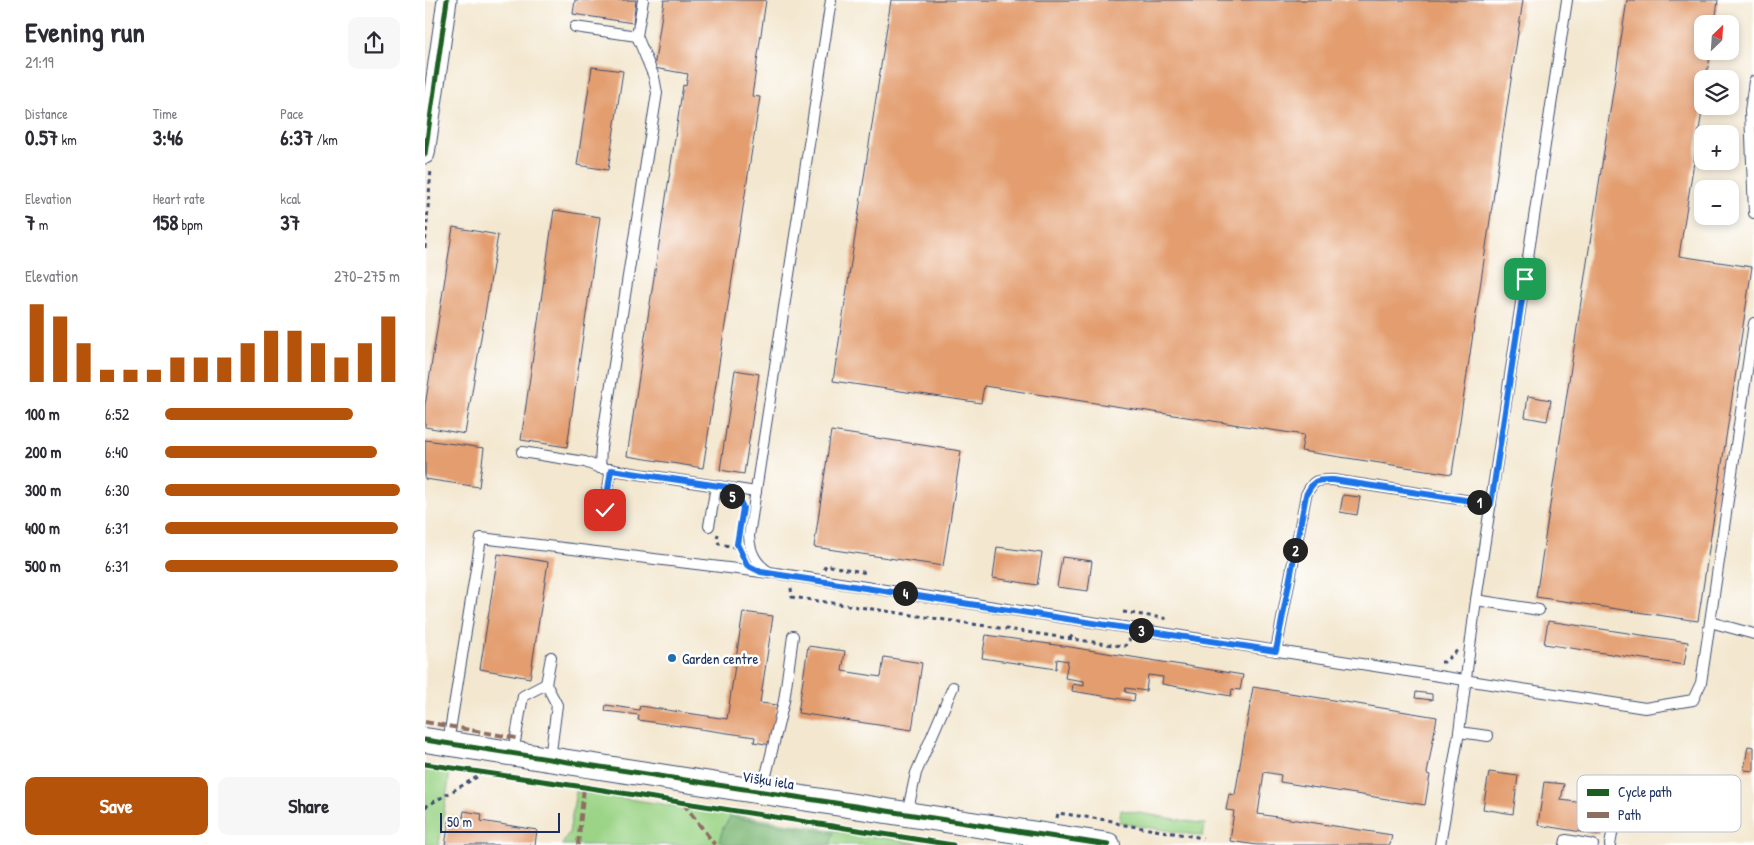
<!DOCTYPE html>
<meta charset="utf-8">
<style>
:root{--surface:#fff;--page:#f7f7f7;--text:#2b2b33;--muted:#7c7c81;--accent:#b45309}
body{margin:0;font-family:"Patrick Hand",sans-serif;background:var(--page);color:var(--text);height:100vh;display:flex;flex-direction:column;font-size:19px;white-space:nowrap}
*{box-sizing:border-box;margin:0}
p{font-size:16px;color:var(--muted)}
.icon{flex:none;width:28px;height:28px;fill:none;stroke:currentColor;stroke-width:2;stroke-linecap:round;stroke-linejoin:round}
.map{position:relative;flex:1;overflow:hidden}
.sheet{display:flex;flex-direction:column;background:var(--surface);width:425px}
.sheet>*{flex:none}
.needle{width:32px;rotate:25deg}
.buttons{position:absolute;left:1269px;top:15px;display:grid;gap:10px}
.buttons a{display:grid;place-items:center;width:45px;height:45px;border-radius:10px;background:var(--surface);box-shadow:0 2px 8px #0003;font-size:25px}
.scale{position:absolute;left:15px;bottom:12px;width:120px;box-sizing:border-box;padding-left:5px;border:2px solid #1b2f5e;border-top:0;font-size:14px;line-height:18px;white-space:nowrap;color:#1b2f5e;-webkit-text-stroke:4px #fff;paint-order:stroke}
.pin{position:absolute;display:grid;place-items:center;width:42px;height:42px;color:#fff;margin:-21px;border-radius:10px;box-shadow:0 2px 8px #0006}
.km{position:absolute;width:25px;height:25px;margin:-12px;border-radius:50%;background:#222;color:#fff;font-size:14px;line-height:25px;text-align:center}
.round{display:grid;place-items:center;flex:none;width:52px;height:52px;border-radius:10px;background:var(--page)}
.summary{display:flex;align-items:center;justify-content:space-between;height:85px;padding:0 25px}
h1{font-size:28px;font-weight:700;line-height:38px}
.stats{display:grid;grid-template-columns:repeat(3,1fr);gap:8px;height:85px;padding:5px 25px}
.stats div{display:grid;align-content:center}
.stats b{font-size:21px;font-weight:700}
.stats small{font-size:14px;font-weight:400}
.stats p{font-size:14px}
.chart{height:140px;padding:10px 25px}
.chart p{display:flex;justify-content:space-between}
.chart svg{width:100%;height:90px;margin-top:5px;stroke:var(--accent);stroke-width:6}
.button{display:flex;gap:10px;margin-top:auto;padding:10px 25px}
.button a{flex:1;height:58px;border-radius:10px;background:var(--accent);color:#fff;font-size:20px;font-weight:700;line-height:58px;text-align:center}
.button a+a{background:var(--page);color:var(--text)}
ul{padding:0 25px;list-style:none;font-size:16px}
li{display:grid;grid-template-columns:80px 60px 1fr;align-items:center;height:38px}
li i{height:12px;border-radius:6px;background:var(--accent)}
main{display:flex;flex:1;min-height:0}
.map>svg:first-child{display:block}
</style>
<main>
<section class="sheet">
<div class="summary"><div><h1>Evening run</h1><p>21:19</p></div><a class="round"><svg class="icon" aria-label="share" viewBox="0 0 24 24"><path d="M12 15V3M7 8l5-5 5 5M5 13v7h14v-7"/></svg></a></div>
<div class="stats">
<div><p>Distance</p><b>0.57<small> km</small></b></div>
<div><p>Time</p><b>3:46</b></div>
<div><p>Pace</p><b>6:37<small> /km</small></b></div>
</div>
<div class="stats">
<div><p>Elevation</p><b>7<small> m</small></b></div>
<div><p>Heart rate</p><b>158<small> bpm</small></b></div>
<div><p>kcal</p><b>37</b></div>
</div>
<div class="chart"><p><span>Elevation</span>270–275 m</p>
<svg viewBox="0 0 160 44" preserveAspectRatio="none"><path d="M5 44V6M15 44V12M25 44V25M35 44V38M45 44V38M55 44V38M65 44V32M75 44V32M85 44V32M95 44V25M105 44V19M115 44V19M125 44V25M135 44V32M145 44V25M155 44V12"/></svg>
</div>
<ul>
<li><b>100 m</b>6:52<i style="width:80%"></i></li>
<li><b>200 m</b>6:40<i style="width:90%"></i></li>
<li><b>300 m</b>6:30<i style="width:100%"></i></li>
<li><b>400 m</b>6:31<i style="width:99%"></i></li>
<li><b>500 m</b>6:31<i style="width:99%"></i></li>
</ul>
<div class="button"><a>Save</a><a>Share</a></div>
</section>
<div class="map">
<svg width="1329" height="845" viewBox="0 0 1329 845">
<rect width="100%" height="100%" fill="#fff"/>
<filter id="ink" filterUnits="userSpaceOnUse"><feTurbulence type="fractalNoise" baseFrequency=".02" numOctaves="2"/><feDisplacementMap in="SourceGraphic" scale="10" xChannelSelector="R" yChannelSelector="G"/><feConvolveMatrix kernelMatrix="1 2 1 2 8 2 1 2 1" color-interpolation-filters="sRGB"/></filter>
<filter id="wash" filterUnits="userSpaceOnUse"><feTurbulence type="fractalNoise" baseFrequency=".0096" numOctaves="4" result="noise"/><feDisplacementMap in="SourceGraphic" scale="20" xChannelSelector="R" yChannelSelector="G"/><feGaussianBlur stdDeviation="1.12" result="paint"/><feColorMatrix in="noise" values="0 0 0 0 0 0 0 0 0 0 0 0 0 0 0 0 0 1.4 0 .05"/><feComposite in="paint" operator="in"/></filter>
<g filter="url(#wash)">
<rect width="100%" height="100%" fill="#f3e7cf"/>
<g fill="#9bd486" stroke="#5b8272">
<path d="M0,768L25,772L14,845H0Z"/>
<path d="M151,791L504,845H137L144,833Z"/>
<path d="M696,810L780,824L778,836L694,823Z"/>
</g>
<path fill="#7cb673" stroke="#4c7268" d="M305,817L409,833L405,845H303L294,841L298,828Z"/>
<g id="blocks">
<g fill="#e39d6e">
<path d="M150,0H211L208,23L148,14Z"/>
<path d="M239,0H341L327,96L335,97L278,468L202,456L258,85L261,86L263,74L229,68Z"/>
<path d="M466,0H1098L1027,474L876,451L879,435L559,386L556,403L408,381Z"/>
<path d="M1202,0H1293L1290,24H1278V51H1286L1281,79H1278V105L1254,256L1327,267L1273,621L1111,597Z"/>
<path d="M167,67L198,71L183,170L152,165Z"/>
<path d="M129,210L175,217L142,447L96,440Z"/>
<path d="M28,227L73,235L40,434L0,427V406Z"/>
<path d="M310,370L334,374L319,474L295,470Z"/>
<path d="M1103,396L1126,400L1122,421L1100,417Z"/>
<path d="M406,431L536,451L518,566L389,547Z"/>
<path d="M0,440L59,448L54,487L0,479Z"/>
<path d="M918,495L935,497L932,515L915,512Z"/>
<path d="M572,547L617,553L612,585L568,578Z"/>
<path d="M73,554L123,562L105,678L55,669Z"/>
<path d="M637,557L667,561L663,591L632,587Z"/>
<path d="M318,612L348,616L335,703L352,705L346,745L329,742L330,737L213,720L214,715L180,711L181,705L214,710L215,706L302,719Z"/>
<path d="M1123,621L1263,642L1259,665L1119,644Z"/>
<path d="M561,635L645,647L818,675L815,690L807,689L806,696L737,684L738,677L723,675L721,691L701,688L700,692L710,694L709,701L647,691L648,684L659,686V681L640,678L643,661L632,659L631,669L557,658Z"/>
<path d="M383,646L420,651L417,671L456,677L459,657L497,663L487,730L373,713Z"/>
<path d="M828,687L1012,717L1002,774L1005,775L1000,805L855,782L856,775L839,772L833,814L967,835L965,845H832L805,841L809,811L801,810L804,794L810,795Z"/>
<path d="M991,692L1007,694V700L990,698Z"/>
<path d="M1323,746L1329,747V771L1319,770Z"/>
<path d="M1064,772L1093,776L1088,814L1058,809Z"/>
<path d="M1119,782L1139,784L1136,800L1158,803L1160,788L1182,791L1175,835L1113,825Z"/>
<path d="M39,811L57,814L56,821L112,830L110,845H20L25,816L38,818Z"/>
</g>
</g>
</g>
<g filter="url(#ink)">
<use href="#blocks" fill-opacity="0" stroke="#3b4b6f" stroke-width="1"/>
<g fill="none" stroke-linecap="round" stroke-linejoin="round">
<defs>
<g id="service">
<path d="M406,0L324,536C325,552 330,563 344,572L1220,708L1268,700L1276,683L1329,323"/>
<path d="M150,27L212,36"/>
<path d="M1329,81L1325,111L1329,213"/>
<path d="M97,452L160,462L175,468L331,492"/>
<path d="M175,468L176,447L232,93L229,77L212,36L218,0"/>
<path d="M180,510L186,469"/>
<path d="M284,526L291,486"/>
<path d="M1051,600L1114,610"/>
<path d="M1285,622L1329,634"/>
<path d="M851,651L881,495C889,479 891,480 908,480L1066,504"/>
<path d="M1034,732L1063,736"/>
<path d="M23,743L56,538L345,573"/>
<path d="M88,753L98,696L121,684"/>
<path d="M125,759L132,705L121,684L126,657"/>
<path d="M337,792L359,701L368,636"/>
<path d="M482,814L491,773L528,687"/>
<path d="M1015,845L1034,732L1051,600L1142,0"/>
<path d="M1140,845L1141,840L1168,845"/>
<path d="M1185,845L1195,789"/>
</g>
<path id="minor" d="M0,154L22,0"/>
<path id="tertiary" d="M0,740L683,845"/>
</defs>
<use href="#service" stroke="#3b4b6f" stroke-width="12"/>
<use href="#minor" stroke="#3b4b6f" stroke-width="21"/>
<use href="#tertiary" stroke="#3b4b6f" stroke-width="26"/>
<g stroke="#3b4b6f" stroke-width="3" stroke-dasharray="4 4" stroke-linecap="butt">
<path d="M0,248L6,169"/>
<path d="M293,534L292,539L294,544L310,547L313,544"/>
<path d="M399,569L401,565L442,573"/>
<path d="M366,588L367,597L688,645L700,646L705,639"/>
<path d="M698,612L744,619"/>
<path d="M645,639L649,632"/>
<path d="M1016,662H1019L1033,650"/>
<path d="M0,807L59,773"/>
<path d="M632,818L633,813L688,821L694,824L778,838"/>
</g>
<use href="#service" stroke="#fff" stroke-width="10"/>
<use href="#minor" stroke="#fff" stroke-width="19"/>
<use href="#tertiary" stroke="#fff" stroke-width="24"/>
<g stroke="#8d6e63" stroke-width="4" stroke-dasharray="8 4" stroke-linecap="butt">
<path d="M0,722L91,738"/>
<path d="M258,803L290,845"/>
<path d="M153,845L159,787"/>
</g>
<defs>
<g id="cycleway">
<path d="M0,154L22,0"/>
<path d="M0,740L683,845"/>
<path d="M0,764L159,787L528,845"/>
</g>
</defs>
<use href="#cycleway" stroke="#fff" stroke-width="8"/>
<use href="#cycleway" stroke="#1b5e20" stroke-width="5"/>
</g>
</g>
<g fill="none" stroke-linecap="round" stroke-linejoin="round" filter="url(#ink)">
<defs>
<path id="route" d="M180,510L186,470L308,488L307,498L315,501L318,508L312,544L322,565L336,572L851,651L881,495C889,479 891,480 908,480L1066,504L1100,279"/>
</defs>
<use href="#route" stroke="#fff" stroke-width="10"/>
<use href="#route" stroke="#1a73e8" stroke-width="6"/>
</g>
<circle fill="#1f6fb2" stroke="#fff" stroke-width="2" cx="247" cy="658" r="5"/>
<g text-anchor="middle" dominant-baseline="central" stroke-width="5" stroke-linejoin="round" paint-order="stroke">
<g font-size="15" fill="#1b2f5e" stroke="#fff" text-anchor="start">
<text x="257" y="658">Garden centre</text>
</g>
<g font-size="15" fill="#1b2f5e" stroke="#fff">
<text transform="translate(343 780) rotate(9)">Višķu iela</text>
</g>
</g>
<rect x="1152" y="775" width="164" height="57" rx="8" fill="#fff" stroke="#bbc1cf" stroke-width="1"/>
<rect x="1162" y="789" width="22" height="7" fill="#1b5e20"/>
<rect x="1162" y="812" width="22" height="6" fill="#8d6e63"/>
<g font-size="14" fill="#1b2f5e">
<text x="1193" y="797">Cycle path</text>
<text x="1193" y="820">Path</text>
</g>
</svg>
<div class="buttons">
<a><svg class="needle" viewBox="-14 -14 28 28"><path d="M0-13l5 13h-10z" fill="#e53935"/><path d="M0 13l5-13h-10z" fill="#7c7c81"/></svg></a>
<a><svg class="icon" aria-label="layers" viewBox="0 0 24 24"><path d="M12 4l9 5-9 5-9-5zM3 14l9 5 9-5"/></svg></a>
<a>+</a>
<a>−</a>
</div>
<div class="scale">50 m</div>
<div class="pin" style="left:1100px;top:279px;background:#1e9e55"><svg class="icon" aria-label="arrive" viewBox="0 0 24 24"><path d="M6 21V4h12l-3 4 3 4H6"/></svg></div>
<div class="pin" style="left:180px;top:510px;background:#d93025"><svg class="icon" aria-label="check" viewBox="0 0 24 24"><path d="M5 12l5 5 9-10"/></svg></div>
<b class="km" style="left:1054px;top:502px">1</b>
<b class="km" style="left:870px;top:550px">2</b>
<b class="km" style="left:716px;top:630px">3</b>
<b class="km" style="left:480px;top:593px">4</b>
<b class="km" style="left:307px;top:496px">5</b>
</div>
</main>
